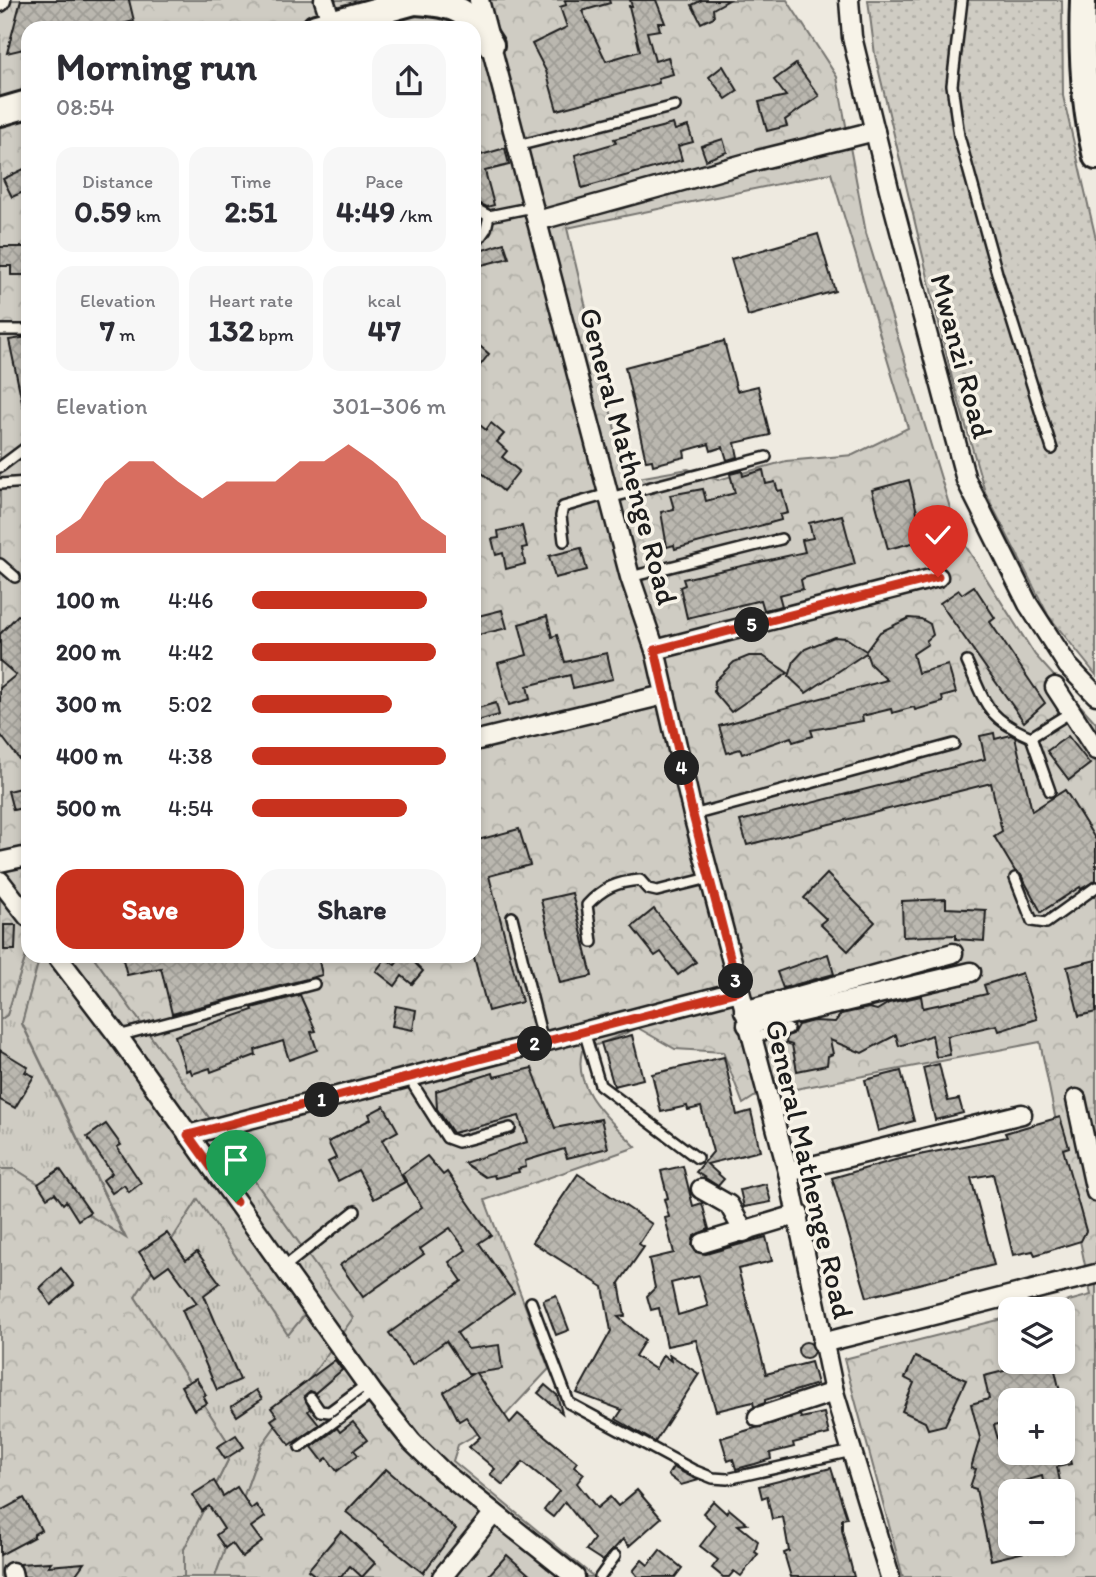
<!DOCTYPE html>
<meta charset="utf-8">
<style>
:root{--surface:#fff;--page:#f7f7f7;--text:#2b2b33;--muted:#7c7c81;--accent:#c8321e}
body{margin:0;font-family:Itim,sans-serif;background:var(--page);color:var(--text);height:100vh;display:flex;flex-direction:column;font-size:26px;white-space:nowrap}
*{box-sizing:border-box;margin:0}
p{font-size:23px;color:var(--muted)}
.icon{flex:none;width:38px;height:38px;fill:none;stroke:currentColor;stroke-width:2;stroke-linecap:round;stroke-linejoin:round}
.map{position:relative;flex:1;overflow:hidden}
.details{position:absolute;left:21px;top:21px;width:460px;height:942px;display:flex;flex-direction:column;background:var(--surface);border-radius:21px;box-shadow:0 4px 10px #0003}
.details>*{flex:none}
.tools{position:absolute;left:998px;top:1297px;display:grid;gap:14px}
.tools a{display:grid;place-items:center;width:77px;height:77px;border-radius:14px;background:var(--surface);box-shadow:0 4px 10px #0003;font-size:35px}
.pin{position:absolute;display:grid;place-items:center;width:60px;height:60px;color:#fff;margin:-72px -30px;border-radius:50% 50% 50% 0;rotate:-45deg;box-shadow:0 0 7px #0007}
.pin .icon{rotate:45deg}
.km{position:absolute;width:35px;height:35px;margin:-18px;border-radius:50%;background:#222;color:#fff;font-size:19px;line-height:35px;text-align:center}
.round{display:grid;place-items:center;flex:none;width:74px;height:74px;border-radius:21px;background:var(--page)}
.head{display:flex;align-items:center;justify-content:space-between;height:119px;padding:0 35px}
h1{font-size:38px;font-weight:800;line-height:52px}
.metrics{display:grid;grid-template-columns:repeat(3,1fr);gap:10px;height:119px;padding:7px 35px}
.metrics div{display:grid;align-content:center;border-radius:18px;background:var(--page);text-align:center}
.metrics b{font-size:30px;font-weight:800}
.metrics small{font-size:19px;font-weight:400}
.metrics p{font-size:19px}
.chart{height:196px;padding:14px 35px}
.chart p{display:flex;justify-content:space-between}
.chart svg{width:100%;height:126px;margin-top:7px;fill:var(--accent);opacity:.7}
.cta{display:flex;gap:14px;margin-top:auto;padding:14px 35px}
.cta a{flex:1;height:80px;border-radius:21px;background:var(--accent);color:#fff;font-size:28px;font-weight:800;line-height:80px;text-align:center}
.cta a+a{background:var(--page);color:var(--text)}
ul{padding:0 35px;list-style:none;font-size:23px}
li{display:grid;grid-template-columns:112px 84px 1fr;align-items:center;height:52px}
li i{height:18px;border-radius:9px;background:var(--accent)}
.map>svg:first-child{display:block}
</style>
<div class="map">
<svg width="1096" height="1577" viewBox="0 0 1096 1577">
<defs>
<pattern id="grass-tufts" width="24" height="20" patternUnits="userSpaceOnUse" patternTransform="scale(1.75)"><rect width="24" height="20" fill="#cfccc3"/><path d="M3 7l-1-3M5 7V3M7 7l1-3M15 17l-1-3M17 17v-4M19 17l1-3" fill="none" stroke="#b1afa7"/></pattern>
<pattern id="forest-crowns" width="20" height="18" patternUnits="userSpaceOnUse" patternTransform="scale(1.75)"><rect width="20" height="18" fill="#cfccc3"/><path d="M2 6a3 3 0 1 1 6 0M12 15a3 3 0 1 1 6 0" fill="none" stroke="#b1afa7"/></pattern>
<pattern id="park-dots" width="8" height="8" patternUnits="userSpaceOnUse" patternTransform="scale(1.75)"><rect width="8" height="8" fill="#cfccc3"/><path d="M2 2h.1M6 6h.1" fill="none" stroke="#b1afa7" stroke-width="1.8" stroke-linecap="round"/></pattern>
<pattern id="building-cross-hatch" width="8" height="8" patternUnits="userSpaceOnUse" patternTransform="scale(1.75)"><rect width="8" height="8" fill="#bab7af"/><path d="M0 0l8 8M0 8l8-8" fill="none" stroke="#9f9d96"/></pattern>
</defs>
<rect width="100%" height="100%" fill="#eeeae0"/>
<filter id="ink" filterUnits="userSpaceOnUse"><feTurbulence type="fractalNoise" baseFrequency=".0143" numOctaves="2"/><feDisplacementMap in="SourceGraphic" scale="14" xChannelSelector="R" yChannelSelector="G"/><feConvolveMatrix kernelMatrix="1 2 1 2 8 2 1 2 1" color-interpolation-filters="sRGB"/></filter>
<g filter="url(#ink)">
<g fill="url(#grass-tufts)" stroke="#767470" stroke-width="2">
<path d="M28,949V956H40L22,1024L126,1240L15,1169H0V1020L7,1015Z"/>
<path d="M66,956H93L354,1318L262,1445L215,1577H184V1549L233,1450L135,1297L198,1199L288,1334Z"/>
</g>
<g fill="url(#forest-crowns)" stroke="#767470" stroke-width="2" fill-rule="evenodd">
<path d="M0,0H787L837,77L866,233L958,534L1035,655L1096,723V1577H903L844,1359L1010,1317V1362H1062V1309H1039L1091,1295L1040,1042L754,1097L743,1104L723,1052L675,1049L638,1028L582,1051C572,1091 611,1120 636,1147L485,1200L549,1369L501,1420L458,1445L453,1461L594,1577H215L262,1445L353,1318L93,956H474V28H28V949L7,1015L0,1020ZM831,173L908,428L853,455L786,461L718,480L688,469L627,480L567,228ZM1010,1400H1062V1452H1010ZM1010,1491H1062V1544H1010Z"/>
<path d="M40,956H66L316,1301L288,1335L198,1199L135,1297L233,1450L184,1549V1577H0V1169H15L126,1238L22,1023Z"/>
</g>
<path fill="url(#park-dots)" stroke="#767470" stroke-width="2" d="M868,0H1062L1063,96L1096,239V675L1048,615L985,492L952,378L875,55Z"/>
<g fill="url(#building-cross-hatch)" stroke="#1c1c1c" stroke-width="2" fill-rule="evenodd">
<path d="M21,0H129L134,21L106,28H28V48L7,53Z"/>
<path d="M565,0H609L610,3L582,11L606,61L640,51L629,6H632L630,0H656L665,23H658L660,30L647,32L655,61L668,57L673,74L658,78L659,83L557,110L546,71L532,44L567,27L560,7L566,5Z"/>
<path d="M702,0H729L713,9L714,17L701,23L692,5Z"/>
<path d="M796,64L819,96L785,120L787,126L767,131L759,102L786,96L774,80Z"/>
<path d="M723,66L738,91L726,99L709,77Z"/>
<path d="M673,124L675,130L688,126L693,142L678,146L682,160L582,188L575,155L616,143L614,139Z"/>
<path d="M723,139L727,152L706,160L701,146Z"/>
<path d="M474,146H478L481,155L505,148L509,165L485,171L494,205L487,207L474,201Z"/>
<path d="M28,167V190L12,197L3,179Z"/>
<path d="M818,234L835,291L748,316L731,259Z"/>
<path d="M504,243L509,258L474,267V253Z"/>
<path d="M0,247H28V275H11V266H0Z"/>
<path d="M28,337V405L23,406L9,340Z"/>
<path d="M474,341L489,354L474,373Z"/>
<path d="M724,341L737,391L758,386L770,435L735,443L738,457L727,460L723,447L711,451L709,444L684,451L685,457L653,465L652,460L646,461L625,367Z"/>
<path d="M474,420L486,430L491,423L504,434L497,442L507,451L502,457L519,471L503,491L474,466Z"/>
<path d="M763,470L766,484L775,482L778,491L782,490L788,513L780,515L781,520L675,549L674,545L667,547L661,512L674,509L670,495L703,489L706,501L735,493L730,474L742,471L743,476Z"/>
<path d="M909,480L924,540L888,549L872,490Z"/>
<path d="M842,515L855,564L804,578L801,580L803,589L779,595L782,606L764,610L761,600L687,618L680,587L685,585L683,579L805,552L802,540L813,538L809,523Z"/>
<path d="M522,526L527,547L522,548L525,564L506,569L503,553L496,555L492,539L499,538L498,531Z"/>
<path d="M581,548L587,570L555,578L549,556Z"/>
<path d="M974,586L995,618L990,622L1045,703L1024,722L940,603L959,590L962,594Z"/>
<path d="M502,610L507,628L474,636V617Z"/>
<path d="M18,615L28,621V771L0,734V688L16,675L0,661V634Z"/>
<path d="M547,616L552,637L557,635L565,662L607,653L613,679L573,688L570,675L527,686L530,699L509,705L498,663L527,655L519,624Z"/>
<path d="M909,618L921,619L930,624L933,635L926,641L928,644L913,654L918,673L948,665L956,693L942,697L943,702L915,710L914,707L892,713L891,709L862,716L863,721L811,730L813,736L793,742L791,737L742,754L740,749L727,753L719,726L887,680L870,664L866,653L806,693L789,677L794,661L805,649L834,637L846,638L866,651L880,632Z"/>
<path d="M749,656H763L788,673L731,712L714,692L715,681L734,662Z"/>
<path d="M496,703L499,715L474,722V709Z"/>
<path d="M994,733L995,739L1011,735L1015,737L1032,811L1065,790L1096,840V880L1081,889L1080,887L1041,912L1021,875L1015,871L994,836L1002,831L991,783L747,845L740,821L985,759L980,736Z"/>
<path d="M1068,736L1090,764L1069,780L1047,751Z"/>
<path d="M28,786V807L13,810L8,791Z"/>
<path d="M519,829L530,865L489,876L522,1002L488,1011L474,957V841Z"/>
<path d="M827,874L875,922L848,951L820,924L826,919L804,898Z"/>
<path d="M572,893L592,976L560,983L541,900Z"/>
<path d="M946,899V908L986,910L984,941L956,939V935L903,937L902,901Z"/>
<path d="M654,909L696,962L678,975L661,952L655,956L632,927Z"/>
<path d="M4,925H16L15,950H4Z"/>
<path d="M828,954L834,974L783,988L777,972Z"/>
<path d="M122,956H229L231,962L260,956H318L322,975L172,1014L161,968L127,975Z"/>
<path d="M402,956H408L423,971L412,984L402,976L395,986L376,971L386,958L395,965Z"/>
<path d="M1096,960V1012L1079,1016L1067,967Z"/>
<path d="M1022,973L1037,1019L999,1031L997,1025L947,1036L950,1055L936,1057L932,1035L899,1046L896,1035L862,1053L830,1040L833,1054L828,1056L827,1065L797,1071L792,1045L786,1043L787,1036L793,1034L798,1025L813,1021L835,1022L841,1014L869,1008L877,1010L889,1003L921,996L923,1008L987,994L984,985Z"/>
<path d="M300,995L316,1031L311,1032L317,1050L289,1060L283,1041L255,1050L256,1055L211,1072L210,1068L192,1074L190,1069L186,1071L175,1036L253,1010L252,1008Z"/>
<path d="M396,1006L416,1010L413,1030L392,1026Z"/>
<path d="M632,1035L643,1079L614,1086L601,1043Z"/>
<path d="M0,1050L28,1067L25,1072L34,1076L15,1108L0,1100Z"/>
<path d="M724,1057L737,1115L751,1111L760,1151L707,1164L724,1179L718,1186L696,1172L713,1152L701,1107L688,1110L687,1106L661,1112L652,1074Z"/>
<path d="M939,1064L948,1101L959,1099L963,1113L935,1120L923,1068Z"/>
<path d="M532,1068L555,1128L601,1119L608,1148L567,1158L564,1149L525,1161L526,1167L518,1169L519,1172L495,1178L494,1175L485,1177L464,1163L527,1142L519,1116L453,1133L437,1109L436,1091L493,1073L494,1077Z"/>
<path d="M901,1071L914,1121L878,1131L865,1080Z"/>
<path d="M384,1106L398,1131L382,1140L405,1182L374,1199L358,1170L338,1181L328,1162L336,1158L328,1142L371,1119L369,1114Z"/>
<path d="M1060,1117L1069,1147L1063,1149L1086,1231L1081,1241L1035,1255L1033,1251L1013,1255L993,1174L971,1178L994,1265L867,1297L832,1178L895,1160L1007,1137L1005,1133Z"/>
<path d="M106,1124L121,1145L117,1147L141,1183L129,1192L124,1185L112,1193L103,1180L112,1173L87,1137Z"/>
<path d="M427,1156L443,1175L447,1172L491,1235L479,1243L514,1293L457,1333L468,1349L499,1345L502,1369L476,1373L510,1423L518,1414L577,1462L574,1466L584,1474L577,1483L597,1508L610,1497L618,1506L637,1490L661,1518L629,1546L623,1539L603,1561L586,1550L594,1539L565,1502L553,1517L544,1510L559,1491L523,1462L503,1485L490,1474L495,1469L469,1447L480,1437L466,1417L459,1421L444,1392L472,1374H468L446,1341L412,1365L389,1333L462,1281L449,1262L466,1250L450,1228L420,1249L424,1254L363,1297L340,1265L422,1207L402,1174Z"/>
<path d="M683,1166L693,1206L702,1203L709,1229L694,1236L692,1246L696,1252L706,1254L766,1237L772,1261L738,1269L766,1374L811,1362L817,1384L765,1400V1403L754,1407L753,1402L716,1411L696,1340L667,1346L659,1308L651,1310L647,1296L655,1288L649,1259L674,1253L665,1218L669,1217L664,1199L668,1198L661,1171ZM699,1276L708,1306L678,1315L671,1283Z"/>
<path d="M60,1169L90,1212L78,1220L66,1201L63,1204L55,1193L47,1198L38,1184Z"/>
<path d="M578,1174L652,1224L639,1244L644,1247L619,1283L625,1316L618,1317L645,1340L635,1356L655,1369L663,1355L671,1361L669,1354L699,1374L655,1442L616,1419L622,1410L577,1393L611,1331L603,1287L532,1242Z"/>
<path d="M766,1184L771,1202L744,1207L740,1190Z"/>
<path d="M167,1233L186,1260L197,1252L220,1283L204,1295L240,1380L217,1390L182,1310L197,1303L169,1265L155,1275L139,1252Z"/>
<path d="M61,1268L74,1285L51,1305L40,1288Z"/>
<path d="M556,1295L569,1330L556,1335L543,1300Z"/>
<circle cx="806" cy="1350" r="8"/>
<path d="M915,1357L966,1380L945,1425L928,1429L925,1422L902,1411L914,1383L905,1378Z"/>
<path d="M335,1360L342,1370L315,1393L310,1391L304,1396L310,1409L308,1411L319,1425L290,1445L271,1420L277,1416L271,1408Z"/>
<path d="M1011,1362H1053L1062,1400H1006L1008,1422L994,1425L1002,1453L1068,1452L1071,1464L1057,1467L1062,1491H1045L1042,1476L1010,1485V1544H1041L1042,1548L991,1560L976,1489L970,1487L976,1469L971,1468L980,1438L971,1404L989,1399L984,1376L1012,1369Z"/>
<path d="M196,1378L206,1395L203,1396L207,1403L194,1410L181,1386Z"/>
<path d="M545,1385L557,1395L562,1413L538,1393Z"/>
<path d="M256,1390L262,1399L237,1416L231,1407Z"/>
<path d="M824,1413L829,1434L793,1443L794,1447L770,1453L771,1459L755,1464L736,1469L733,1459L728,1461L721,1438L800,1415L801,1418Z"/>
<path d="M353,1422L367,1440L354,1450L358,1455L337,1471L327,1458L323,1461L312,1447L337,1428L340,1432Z"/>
<path d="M236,1435L244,1447L225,1459L217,1447Z"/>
<path d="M673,1467L690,1476L699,1480L681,1485L668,1475Z"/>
<path d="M831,1468L847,1518L842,1519V1530L854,1577H791L784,1553L789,1551L783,1517L772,1519L767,1496L762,1498L759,1486Z"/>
<path d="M386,1469L456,1529L423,1573L346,1512Z"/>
<path d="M214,1481L223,1496L237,1487L251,1509L256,1505L265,1517L251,1527L262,1542L242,1557L232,1543L225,1548L216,1535L224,1529L209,1506L202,1511L192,1495Z"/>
<path d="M24,1498L41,1530L34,1534V1537L0,1555V1511Z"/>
<path d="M713,1501L726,1513L729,1509L747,1524L738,1525L758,1541L755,1552L758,1554L741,1576L734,1571L729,1577H723L712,1568L718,1560L700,1546L716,1525L703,1513Z"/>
<path d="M341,1531L375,1563L362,1577L350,1566L341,1577H317L308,1570Z"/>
<path d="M660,1550L682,1568L675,1577H638L633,1571L642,1560L648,1565Z"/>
<path d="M507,1555L532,1577H487Z"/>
<path d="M51,1562L48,1566L84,1563L74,1577H24L20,1564Z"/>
</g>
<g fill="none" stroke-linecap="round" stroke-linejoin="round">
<defs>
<g id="lane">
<path d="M962,0L952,85L959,136L997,273L1052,449"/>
<path d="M517,146L675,106"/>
<path d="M474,208L489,216L533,207"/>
<path d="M474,246L486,229L489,216"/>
<path d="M0,330H28"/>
<path d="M0,467L28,446"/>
<path d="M0,484L28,482"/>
<path d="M609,498L766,457"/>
<path d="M564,541L561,516L563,507L608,494"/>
<path d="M0,564L15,577"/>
<path d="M630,577L781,539"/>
<path d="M967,662C986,704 986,718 1031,737L1071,712"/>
<path d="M1031,737L1050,791"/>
<path d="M693,815L954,744"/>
<path d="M1015,878L1032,921L1046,923L1096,887"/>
<path d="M512,917L543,1042"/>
<path d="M592,942L587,905C603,888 616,882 640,880L648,889L657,891L709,878"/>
<path d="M584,1031L600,1085L697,1158"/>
<path d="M118,1036L314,984"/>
<path d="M751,1038L788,1029"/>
<path d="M412,1076L414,1086L447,1138L458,1142L510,1128"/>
<path d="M283,1268L355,1211"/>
<path d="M531,1302L569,1403L693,1470L713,1478L727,1479L852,1451"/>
<path d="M311,1398L320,1411L329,1412L367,1384"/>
<path d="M300,1447L373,1393"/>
<path d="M600,1577L615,1556"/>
</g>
<g id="street">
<path d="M324,0L332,24"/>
<path d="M479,0L630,577L655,650L693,815L788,1172L834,1392L890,1577"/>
<path d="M849,0L852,37L889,189L966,480L1028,604L1068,666L1096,695"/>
<path d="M0,2L1,0"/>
<path d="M537,221L758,160L875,131"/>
<path d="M655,650L938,577"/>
<path d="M1055,687L1096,750"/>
<path d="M474,741L664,695"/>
<path d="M0,862L28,856"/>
<path d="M0,881L28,917"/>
<path d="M57,956L118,1036L373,1393L412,1442L443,1472L575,1577"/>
<path d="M744,1011L953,953"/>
<path d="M747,1025L971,972"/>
<path d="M1076,1099L1096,1192"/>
<path d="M188,1135L739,991"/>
<path d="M788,1172L1022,1114"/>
<path d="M701,1189L729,1205L744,1232"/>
<path d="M703,1243L799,1214"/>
<path d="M822,1343L1096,1274"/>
<path d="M758,1417L834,1392"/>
<path d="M12,1572L13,1577"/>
<path d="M442,1577L494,1513"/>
</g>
<g id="secondary">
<path d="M1083,0C1081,53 1083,104 1096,157"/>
<path d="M415,2C456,4 469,10 491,45"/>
</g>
<g id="primary">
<path d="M316,28L418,0"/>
<path d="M0,112L28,104"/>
</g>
</defs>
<use href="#lane" stroke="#1c1c1c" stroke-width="14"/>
<use href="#street" stroke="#1c1c1c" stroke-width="23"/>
<use href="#secondary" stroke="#1c1c1c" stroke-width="30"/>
<use href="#primary" stroke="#1c1c1c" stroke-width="32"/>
<use href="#lane" stroke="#f7f3e8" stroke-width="9"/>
<use href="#street" stroke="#f7f3e8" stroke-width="18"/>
<use href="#secondary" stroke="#f7f3e8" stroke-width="24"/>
<use href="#primary" stroke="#f7f3e8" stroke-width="26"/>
</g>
</g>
<g fill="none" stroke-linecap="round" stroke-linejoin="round" filter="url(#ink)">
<defs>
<path id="route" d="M236,1202L188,1135L739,991L693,815L655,650L938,577"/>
</defs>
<use href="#route" stroke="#fff" stroke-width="14"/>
<use href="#route" stroke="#c8321e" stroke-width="9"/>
</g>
<g text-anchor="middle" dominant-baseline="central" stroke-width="7" stroke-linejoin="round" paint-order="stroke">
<g font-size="30" fill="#1c1c1c" stroke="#f7f3e8">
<text transform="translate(962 356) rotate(75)">Mwanzi Road</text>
<text transform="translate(629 456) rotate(75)">General Mathenge Road</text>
<text transform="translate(810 1169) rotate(77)">General Mathenge Road</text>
</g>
</g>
</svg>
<div class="tools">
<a><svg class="icon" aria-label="layers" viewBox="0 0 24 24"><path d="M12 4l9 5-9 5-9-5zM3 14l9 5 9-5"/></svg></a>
<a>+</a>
<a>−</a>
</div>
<div class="pin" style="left:236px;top:1202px;background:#1e9e55"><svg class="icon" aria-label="arrive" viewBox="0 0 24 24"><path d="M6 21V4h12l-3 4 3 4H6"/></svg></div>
<div class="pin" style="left:938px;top:577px;background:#d93025"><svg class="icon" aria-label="check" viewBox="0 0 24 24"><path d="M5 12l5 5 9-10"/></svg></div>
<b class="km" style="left:322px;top:1100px">1</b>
<b class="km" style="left:535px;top:1044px">2</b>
<b class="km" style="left:736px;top:981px">3</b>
<b class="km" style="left:682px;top:768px">4</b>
<b class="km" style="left:752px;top:625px">5</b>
<section class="details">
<div class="head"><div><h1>Morning run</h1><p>08:54</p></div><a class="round"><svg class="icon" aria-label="share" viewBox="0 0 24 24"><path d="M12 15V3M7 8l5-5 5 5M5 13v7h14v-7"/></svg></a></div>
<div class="metrics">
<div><p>Distance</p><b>0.59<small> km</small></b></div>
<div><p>Time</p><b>2:51</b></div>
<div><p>Pace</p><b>4:49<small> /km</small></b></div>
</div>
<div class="metrics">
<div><p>Elevation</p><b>7<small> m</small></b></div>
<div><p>Heart rate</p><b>132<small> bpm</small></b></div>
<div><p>kcal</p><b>47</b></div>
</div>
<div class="chart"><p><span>Elevation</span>301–306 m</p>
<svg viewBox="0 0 160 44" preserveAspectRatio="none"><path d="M0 44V38L10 32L20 19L30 12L40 12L50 19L60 25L70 19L80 19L90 19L100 12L110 12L120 6L130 12L140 19L150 32L160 38V44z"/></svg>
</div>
<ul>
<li><b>100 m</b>4:46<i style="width:90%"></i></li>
<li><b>200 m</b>4:42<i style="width:95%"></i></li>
<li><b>300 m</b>5:02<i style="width:72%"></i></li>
<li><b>400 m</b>4:38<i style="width:100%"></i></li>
<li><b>500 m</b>4:54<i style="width:80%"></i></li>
</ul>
<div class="cta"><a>Save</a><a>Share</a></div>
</section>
</div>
